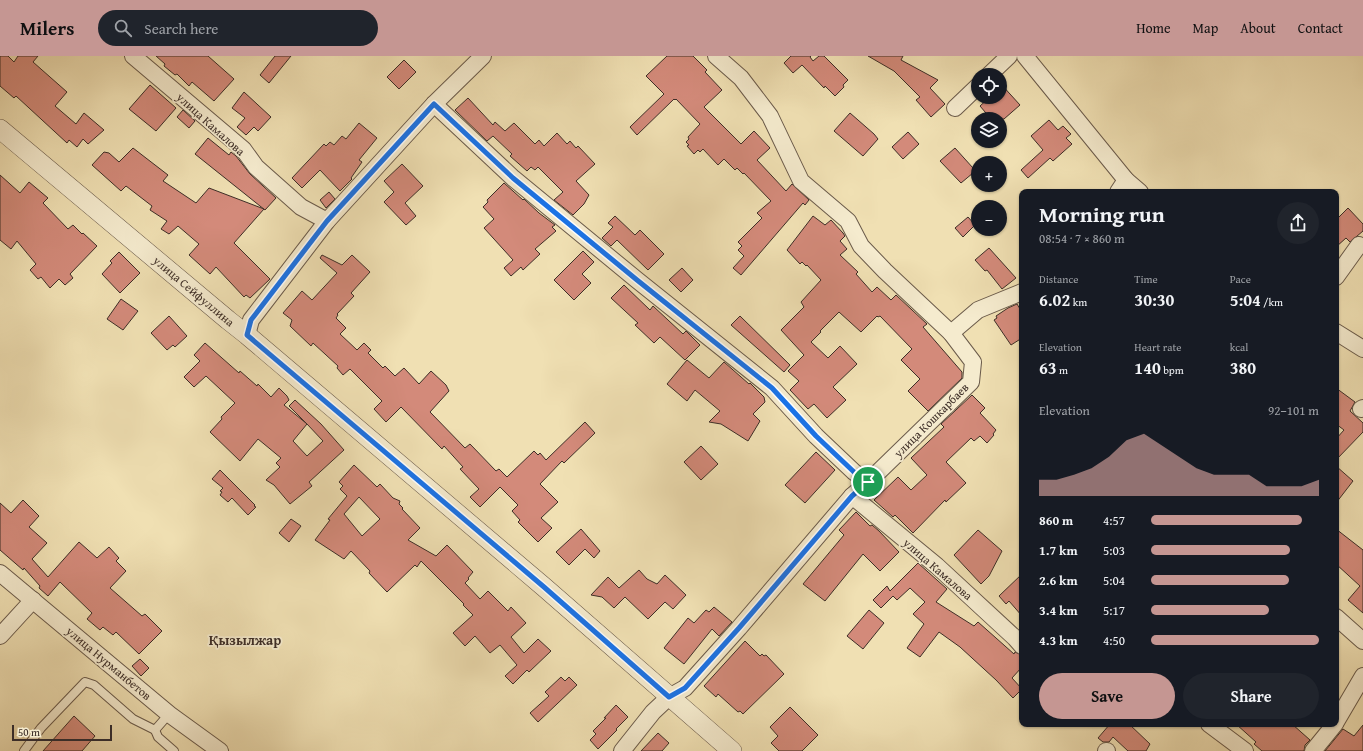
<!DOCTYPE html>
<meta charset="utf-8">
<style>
:root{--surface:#171b24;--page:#20242c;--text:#f1f3f6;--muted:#9ea1a6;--accent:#c59692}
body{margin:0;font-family:"Gentium Book Plus",serif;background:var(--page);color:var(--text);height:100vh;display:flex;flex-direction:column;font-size:15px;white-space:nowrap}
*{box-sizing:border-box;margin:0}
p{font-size:13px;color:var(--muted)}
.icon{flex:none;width:22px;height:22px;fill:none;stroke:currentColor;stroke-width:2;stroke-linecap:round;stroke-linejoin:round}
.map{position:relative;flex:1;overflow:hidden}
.panel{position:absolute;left:1019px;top:133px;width:320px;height:538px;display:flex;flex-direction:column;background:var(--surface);border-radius:8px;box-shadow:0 1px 3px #0004}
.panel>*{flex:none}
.controls{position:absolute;left:971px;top:12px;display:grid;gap:8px}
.controls a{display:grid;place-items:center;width:36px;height:36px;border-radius:50%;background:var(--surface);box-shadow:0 1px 3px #0004;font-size:20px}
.scale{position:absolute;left:12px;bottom:10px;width:100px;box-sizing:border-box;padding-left:4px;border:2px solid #3d2e27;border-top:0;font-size:11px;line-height:14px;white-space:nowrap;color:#3d2e27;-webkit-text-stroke:3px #f5ebce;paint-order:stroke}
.pin{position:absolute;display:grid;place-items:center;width:34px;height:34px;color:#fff;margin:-17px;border:2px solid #fff;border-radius:50%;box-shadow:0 1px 4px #0007}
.round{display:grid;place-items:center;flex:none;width:42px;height:42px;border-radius:21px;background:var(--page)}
.headline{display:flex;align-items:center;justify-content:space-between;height:68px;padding:0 20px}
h1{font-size:22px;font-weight:700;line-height:30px}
.figures{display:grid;grid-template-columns:repeat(3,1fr);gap:6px;height:68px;padding:4px 20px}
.figures div{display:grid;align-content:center}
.figures b{font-size:17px;font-weight:700}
.figures small{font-size:11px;font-weight:400}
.figures p{font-size:11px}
.chart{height:112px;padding:8px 20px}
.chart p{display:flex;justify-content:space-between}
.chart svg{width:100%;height:72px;margin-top:4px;fill:var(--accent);opacity:.7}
.cta{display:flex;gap:8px;margin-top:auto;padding:8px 20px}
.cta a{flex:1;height:46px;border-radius:24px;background:var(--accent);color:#111;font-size:16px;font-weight:700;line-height:46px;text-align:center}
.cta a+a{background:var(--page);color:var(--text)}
ul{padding:0 20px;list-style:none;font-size:13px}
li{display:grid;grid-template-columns:64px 48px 1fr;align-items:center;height:30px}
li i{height:10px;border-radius:5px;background:var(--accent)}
header{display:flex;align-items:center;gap:24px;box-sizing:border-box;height:56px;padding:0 20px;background:var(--accent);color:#111}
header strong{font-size:19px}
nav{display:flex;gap:22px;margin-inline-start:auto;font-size:14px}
.search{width:280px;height:36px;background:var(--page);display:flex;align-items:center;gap:10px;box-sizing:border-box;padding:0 14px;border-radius:22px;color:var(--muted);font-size:15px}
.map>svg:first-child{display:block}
</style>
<header>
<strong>Milers</strong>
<div class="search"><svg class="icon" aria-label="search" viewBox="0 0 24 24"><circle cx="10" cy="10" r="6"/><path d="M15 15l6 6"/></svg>Search here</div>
<nav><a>Home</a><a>Map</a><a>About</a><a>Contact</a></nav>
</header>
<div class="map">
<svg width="1363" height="695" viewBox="0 0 1363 695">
<rect width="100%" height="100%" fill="#f0e0b3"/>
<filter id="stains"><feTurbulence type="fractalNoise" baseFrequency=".005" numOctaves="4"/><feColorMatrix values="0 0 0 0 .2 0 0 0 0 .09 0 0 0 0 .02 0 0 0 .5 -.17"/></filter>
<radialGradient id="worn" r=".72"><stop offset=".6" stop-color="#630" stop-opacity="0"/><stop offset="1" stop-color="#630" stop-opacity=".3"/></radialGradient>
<g fill="#d38a7a" stroke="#3d2e27" fill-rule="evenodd">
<path d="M0,0H8L14,6L18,0H38L33,6L67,36L55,50L76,68L84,57L104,74L88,88L83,83L77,91L69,84L67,87L16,40L14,42L0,30Z"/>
<path d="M156,0H208L234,23L214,45L192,26L189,30L177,18L175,19L164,10L165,8Z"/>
<path d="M275,0H291L269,27L260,19Z"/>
<path d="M667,0H693L707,14L705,16L722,34L704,51L741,88L754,75L770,92L757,104L786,135L792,128L809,144L805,149L803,147L741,219L733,212L744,200L738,194L742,190L738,186L762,162L757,157L771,145L744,117L743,118L737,112L735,114L724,103L718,109L703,93L700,96L698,94L694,98L687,90L689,89L686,86L689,83L688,81L700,68L676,43L675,44L674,43L637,79L630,71L664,38L646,20Z"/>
<path d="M791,0H811L810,1L813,5L819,0H824L848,24L843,29L844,31L835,40L825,30L824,32L802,9L793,17L784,7Z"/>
<path d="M868,0H903L901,4L938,24L930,32L945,48L931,61L916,44L920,41L894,15Z"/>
<path d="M404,4L416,16L399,33L387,21Z"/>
<path d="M1000,27L1020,49L1004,63H991L980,50L990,41H1000Z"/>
<path d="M150,29L176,52L156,75L129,53Z"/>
<path d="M244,36L271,61L258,75L254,71L246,79L237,71L245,62L232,52Z"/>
<path d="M468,42L493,69L495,66L505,75L514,67L535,88L539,84L544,90L557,77L567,88L570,85L576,92L578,90L595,108L576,125L589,139L584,148L573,159L554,144L563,136L538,111L535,114L531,111L527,115L510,100L512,98L493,80L487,85L455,54Z"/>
<path d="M183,54L195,65L189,72L177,61Z"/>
<path d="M850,57L874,78L878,83L863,100L834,75Z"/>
<path d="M1049,64L1058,74L1063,70L1071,78L1066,82L1072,88L1053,105L1050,102L1028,122L1021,114L1043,94L1031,80Z"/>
<path d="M359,67L377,82L359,104L362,106L351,122L352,123L340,135L320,114L302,132L292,122L324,88L326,90L330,86L334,89L342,80L346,83Z"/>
<path d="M908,76L919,88L903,103L892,91Z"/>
<path d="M208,82L229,99L231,96L236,100L250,118L276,142L265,154L195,98Z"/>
<path d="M133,92L168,119L163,125L196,147L209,132L264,153L234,187L270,223L250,242L246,239L244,241L216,211L210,218L189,199L199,188L178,170L169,178L161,173L167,165L150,154L152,150L126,130L121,135L92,109L104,96L109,97L119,106Z"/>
<path d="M955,92L973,112V117L961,127L940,105Z"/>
<path d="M402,108L423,130L405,147L416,160L406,169L384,146L394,136L384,125Z"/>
<path d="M0,119L20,137L29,126L48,142L43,147L68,173L73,169L82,178L83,177L97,190L70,218L73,222L65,229L59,223L50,232L41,221L38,223L30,214L36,208L17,185L11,193L0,184Z"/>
<path d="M504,127L523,144L524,143L539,157L555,169L552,171L556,175L535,193L540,198L523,214L521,211L511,220L504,212L513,204L484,172L494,163L483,151L488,146L487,144Z"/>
<path d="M329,136L335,143L326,152L320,144Z"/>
<path d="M1348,152L1363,168V175L1350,186L1346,182L1336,191V164Z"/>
<path d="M615,160L635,179L640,174L664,198L648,214L617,184L611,190L602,182L613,171L608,167Z"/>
<path d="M813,160L825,169L831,164L843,177L845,180L840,185L847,193L840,199L858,216L856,218L872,236L877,231L891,244L896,239L927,268L923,271L962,316V322L928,355L908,335L920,323L901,304L912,293L880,260L878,261L877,260L861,276L839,256L820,275L821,276L811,286L828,302L840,290L857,308L833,331L846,344L827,362L814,348L808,353L790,334L799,325L788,315L804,299L781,274L804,251L801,246L821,224L807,209L806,210L802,206L800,208L787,194Z"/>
<path d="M968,161L975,169L963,181L955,172Z"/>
<path d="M989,192L1016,222L1002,233L987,214L985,215L975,204Z"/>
<path d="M583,195L594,206L582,218L591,227L574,244L554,224Z"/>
<path d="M119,196L140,217L120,237L102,218L112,207L110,205Z"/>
<path d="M322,199L342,209L352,199L370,216L351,237L354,240L337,258L338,259L336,262L346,272L340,278L357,294L364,287L371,294L368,297L383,312L385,310L395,320L404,312L419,328L431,315L446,329L449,335L430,356L465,392L470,388L496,415L499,413L507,421L534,395L538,399L540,397L546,404L585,366L595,377L564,407L562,405L540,428L558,446L541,462L552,472L538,486L518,466L520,464L512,455L518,449L500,431L480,451L470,441L479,433L460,413L463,411L444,390L442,393L401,351L386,366L374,353L382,345L350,313L343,319L337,312L338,310L313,287L311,290L290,270L292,264L283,257L302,235L312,244L337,217L320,202Z"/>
<path d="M682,212L693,224L681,236L669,224Z"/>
<path d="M624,229L650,254L653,250L683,278L686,275L700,289L685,304L660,281L654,287L635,269L638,267L611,242Z"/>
<path d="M121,243L138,255L123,274L107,263Z"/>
<path d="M1017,248L1022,256V282L1011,289L994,264L997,262L996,260L1008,252Z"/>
<path d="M169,260L187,280L175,291L173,289L167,294L151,277Z"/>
<path d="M740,260L790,309L784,316L731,269Z"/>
<path d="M205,287L239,317L240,315L257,330L258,328L271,341L279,332L287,340L289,344L284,349L307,368L289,350L295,344L321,368L344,394L309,426L312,430L290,448L274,429L266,424L280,411L276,407L281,402L258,383L240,405L210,376L222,363L221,361L235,347L206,320L194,331L184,321L200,305L194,299ZM307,368L323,385L307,400L293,385Z"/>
<path d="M687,304L709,322L724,306L749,328L750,327L764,341L765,346L753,358L760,365L748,385L721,368L709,366L720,355L695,334L687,345L667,328Z"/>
<path d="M1336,332L1355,346L1350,355L1363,367V376L1336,404V383L1344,374L1336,368Z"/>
<path d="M972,339L985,352L980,357L996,374L993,378L994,379L987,387L980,380L974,385L971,382L946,406L966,427L946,446L945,444L913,477L895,459L893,461L874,444L898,421L911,434L927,419L911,402L944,371L941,368Z"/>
<path d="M701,390L718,408L701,424L684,406Z"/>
<path d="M816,396L835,414L805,447L785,429Z"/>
<path d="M354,409L377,431L380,428L393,442L400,445L399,448L403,452L402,453L420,472L408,484L436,500L447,489L473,516L468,522L469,523L465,527L480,543L488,535L508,555L511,551L526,567L511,581L524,597L538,583L551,595L529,616L527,614L513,628L505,620L517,609L500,589L490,597L475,580L465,590L453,577L473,559L463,549L464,548L421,505L417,511L415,509L387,536L369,517L370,515L351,495L344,503L315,484L330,464L328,463L347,440L340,433L343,430L339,426ZM359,441L380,463L362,480L344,458Z"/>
<path d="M1336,410L1353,425L1336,447Z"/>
<path d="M220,414L255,449L254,450L256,451L248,459L232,442L228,446L220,439L222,436L220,435L223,432L212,423Z"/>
<path d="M23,444L39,460L29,471L47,487L32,503L48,521L79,486L97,502L109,491L119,502L116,505L126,515L110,532L142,560L145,558L162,575L139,598L116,576L113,579L103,571L100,574L87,563L92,557L60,526L48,540L39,532L40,530L24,512L23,514L0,494V447L11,457Z"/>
<path d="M856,456L870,470L872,469L879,475L899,496L880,515L863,498L825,545L803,528L844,479L839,474Z"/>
<path d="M291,463L301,470L289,486L279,477Z"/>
<path d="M581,473L600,495L594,502L585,493L569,509L556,496Z"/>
<path d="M1336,473L1363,494V557L1348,544L1360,530L1336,508Z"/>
<path d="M978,474L1002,495L989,520L981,528L954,499Z"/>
<path d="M918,507L947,533L936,546L974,570L978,566L1014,598L1015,596L1022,599V611L1012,622L1022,633L1013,642L996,624L960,591L939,576L920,601L907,592L924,568L913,558L925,546L910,532L897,544L893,540L881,552L873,544L887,530L890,535Z"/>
<path d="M639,514L647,523L657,528L665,519L686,539L673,553L665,546L648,563L625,541L614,552L602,541L591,539L608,521L619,532Z"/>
<path d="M1022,518V560L1009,545L1006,548L999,540Z"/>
<path d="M714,551L732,566L719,580L712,573L684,608L664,592L688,562L694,567L706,554L709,556Z"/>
<path d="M869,554L884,567L863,593L847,580Z"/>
<path d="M745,585L760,600L762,598L764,600L766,599L784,618L743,658L740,655L738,656L718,638L716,641L704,630Z"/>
<path d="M140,603L149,612L141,620L132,610Z"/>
<path d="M561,621L565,625L569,621L577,629L538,666L530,657L549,640L545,636Z"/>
<path d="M616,649L628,661L616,673L617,674L598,693L590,684L596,678L593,675L606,662H604Z"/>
<path d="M790,651L818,679L802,695H779L771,687L778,680L770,671Z"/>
<path d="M74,660L95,680L82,695H43Z"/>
<path d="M1110,668H1129L1150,688L1146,695H1128L1113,681L1109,686H1103L1098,682Z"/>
<path d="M1236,668H1292L1310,684L1305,689L1304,695H1262L1254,688L1256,686Z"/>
<path d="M1363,669V695H1325L1343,673L1354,680Z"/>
<path d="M658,677L669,687L662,695H641Z"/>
</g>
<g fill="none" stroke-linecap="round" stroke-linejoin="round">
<defs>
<g id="service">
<path d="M155,674L158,681L174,695"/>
<path d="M24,695L41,672L85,626L94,629L133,663L155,674L169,658"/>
</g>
<g id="minor">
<path d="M133,0L243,93L256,111L301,151L327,165"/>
<path d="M1025,0L1126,124L1140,136"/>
<path d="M989,19L1009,0"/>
<path d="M434,48L513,122L637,224L772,332L816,380L854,416L868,426"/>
<path d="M955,52L978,30"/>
<path d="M1118,136L1126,124"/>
<path d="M1336,221L1359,189"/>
<path d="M1336,276L1363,293"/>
<path d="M951,277L978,254L1022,236"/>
<path d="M247,279L251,264L327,165L434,48L483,0"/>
<path d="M1361,353L1363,352"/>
<path d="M852,440L937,510L1015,582L1022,590"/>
<path d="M0,517L169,658L220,695"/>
<path d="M1336,561L1363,585"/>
<path d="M0,580L33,544"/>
<path d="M1336,666L1363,620"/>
<path d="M1209,668L1245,695"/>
<path d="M622,695L653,656L669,641L685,632L739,572L852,440L868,426L971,326L973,306L951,277L885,215L861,190L848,165L801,125L770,60L741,22L716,0"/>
<path d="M1106,695H1107"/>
<path d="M1313,695L1335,668"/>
</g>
<path id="tertiary" d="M0,73L228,264L247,279L544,531L732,695"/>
</defs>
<use href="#service" stroke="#6a5a4a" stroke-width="10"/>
<use href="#minor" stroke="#6a5a4a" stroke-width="18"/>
<use href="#tertiary" stroke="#6a5a4a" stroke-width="20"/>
<use href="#service" stroke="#f5ebce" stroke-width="8"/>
<use href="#minor" stroke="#f5ebce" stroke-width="16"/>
<use href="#tertiary" stroke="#f5ebce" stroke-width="19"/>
</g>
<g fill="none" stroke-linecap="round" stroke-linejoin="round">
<defs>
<path id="route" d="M434,48L513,122L637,224L772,332L816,380L854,416L868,426L852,440L739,572L685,632L669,641L544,531L247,279L251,264L327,165Z"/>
</defs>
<use href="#route" stroke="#fff" stroke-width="8"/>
<use href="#route" stroke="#1a73e8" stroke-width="5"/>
</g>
<g text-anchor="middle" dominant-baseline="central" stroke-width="3.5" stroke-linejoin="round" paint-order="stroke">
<g font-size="12" fill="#3d2e27" stroke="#f5ebce">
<text transform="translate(211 68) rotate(42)">улица Камалова</text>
<text transform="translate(194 235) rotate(40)">улица Сейфуллина</text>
<text transform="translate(931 364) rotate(-45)">улица Кошкарбаев</text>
<text transform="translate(938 513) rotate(41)">улица Камалова</text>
<text transform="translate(109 607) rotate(40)">улица Нурманбетов</text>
</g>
<g font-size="14" font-weight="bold" fill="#3d2e27" stroke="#f5ebce">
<text x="245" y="584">Қызылжар</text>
</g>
</g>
<rect width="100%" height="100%" filter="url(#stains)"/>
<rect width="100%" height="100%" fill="url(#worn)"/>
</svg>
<div class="controls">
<a><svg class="icon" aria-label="locate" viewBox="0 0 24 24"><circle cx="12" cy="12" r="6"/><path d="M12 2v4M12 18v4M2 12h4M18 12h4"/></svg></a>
<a><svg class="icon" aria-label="layers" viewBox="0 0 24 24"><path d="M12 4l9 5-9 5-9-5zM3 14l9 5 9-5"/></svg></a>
<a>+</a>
<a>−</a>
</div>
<div class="scale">50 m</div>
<div class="pin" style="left:868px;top:426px;background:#1e9e55"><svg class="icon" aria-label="arrive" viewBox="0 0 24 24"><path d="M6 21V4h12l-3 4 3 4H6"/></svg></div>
<section class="panel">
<div class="headline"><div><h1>Morning run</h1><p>08:54 · 7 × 860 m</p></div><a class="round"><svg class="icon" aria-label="share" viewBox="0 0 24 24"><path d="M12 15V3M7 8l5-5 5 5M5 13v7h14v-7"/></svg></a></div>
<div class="figures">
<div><p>Distance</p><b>6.02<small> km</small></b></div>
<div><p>Time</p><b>30:30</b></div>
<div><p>Pace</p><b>5:04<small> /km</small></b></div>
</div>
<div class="figures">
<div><p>Elevation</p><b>63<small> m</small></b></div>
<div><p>Heart rate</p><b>140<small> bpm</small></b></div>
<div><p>kcal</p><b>380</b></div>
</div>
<div class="chart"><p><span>Elevation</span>92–101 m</p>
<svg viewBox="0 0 160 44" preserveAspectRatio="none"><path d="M0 44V34L10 34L20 31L30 27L40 20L50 10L60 6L70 13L80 20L90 27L100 31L110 31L120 31L130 38L140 38L150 38L160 34V44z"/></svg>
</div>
<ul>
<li><b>860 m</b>4:57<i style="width:90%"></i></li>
<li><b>1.7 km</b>5:03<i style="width:83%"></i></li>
<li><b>2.6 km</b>5:04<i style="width:82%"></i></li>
<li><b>3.4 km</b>5:17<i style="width:70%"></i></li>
<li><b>4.3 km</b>4:50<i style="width:100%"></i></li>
</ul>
<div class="cta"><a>Save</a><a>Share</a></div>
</section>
</div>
